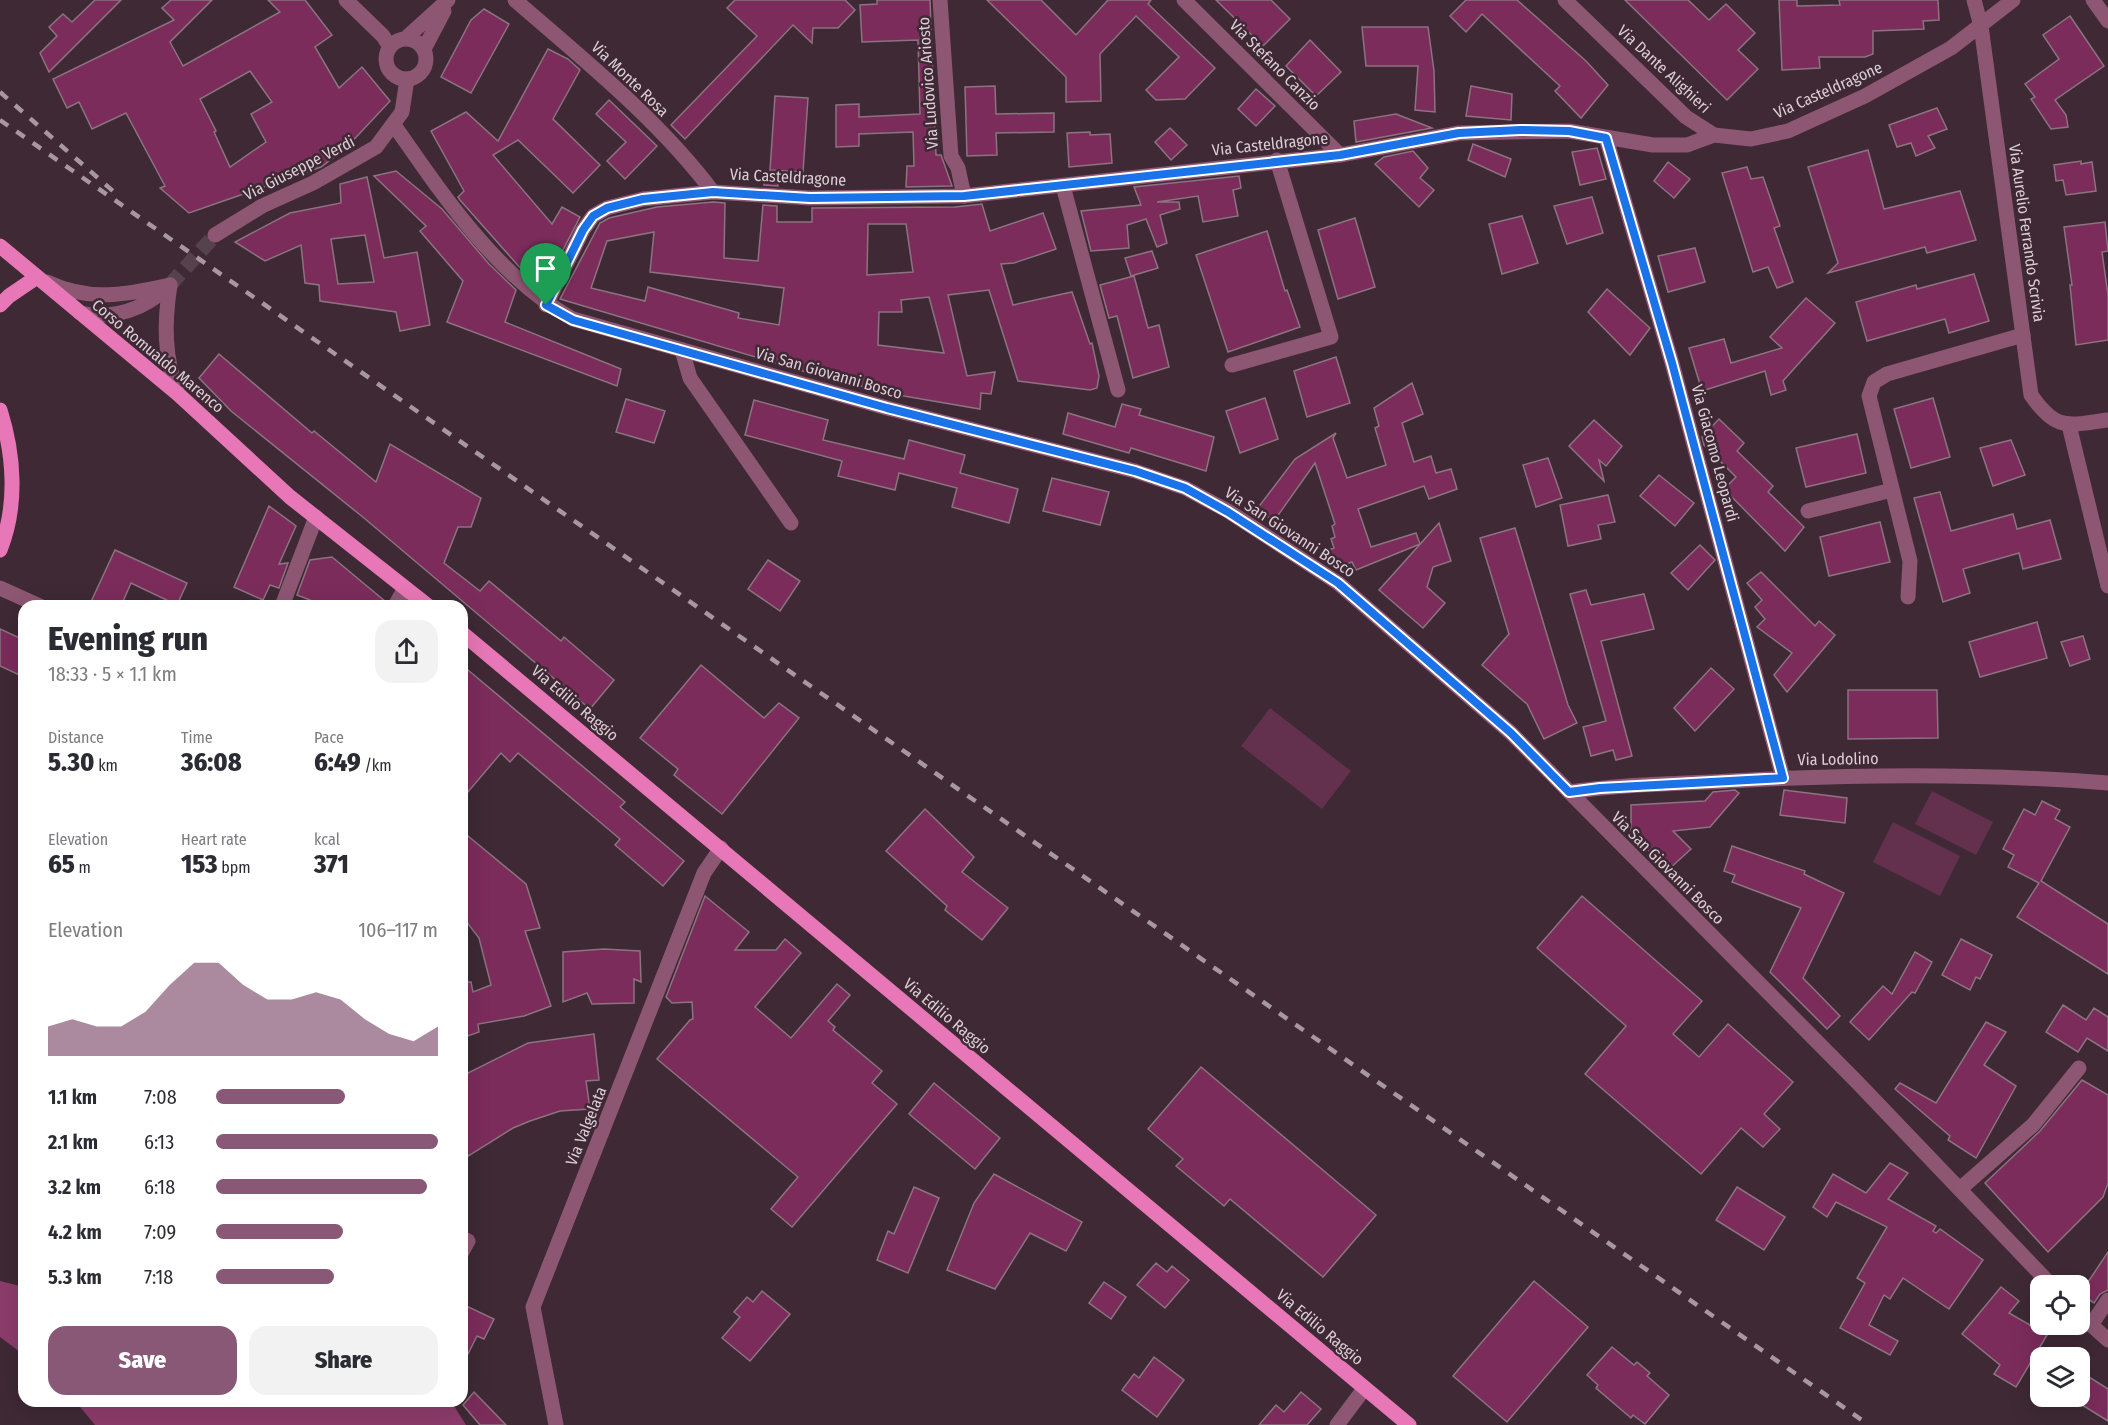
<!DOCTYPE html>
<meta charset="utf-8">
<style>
:root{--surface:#fff;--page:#f2f2f3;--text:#2b2b33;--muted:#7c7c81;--accent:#885876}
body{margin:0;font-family:"Fira Sans Condensed",sans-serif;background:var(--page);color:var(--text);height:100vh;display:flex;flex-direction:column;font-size:22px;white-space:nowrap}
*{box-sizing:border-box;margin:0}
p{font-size:20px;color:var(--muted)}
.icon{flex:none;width:33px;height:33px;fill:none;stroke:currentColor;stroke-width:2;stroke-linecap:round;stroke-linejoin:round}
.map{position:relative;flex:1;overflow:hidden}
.drawer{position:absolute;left:18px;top:600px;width:450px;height:807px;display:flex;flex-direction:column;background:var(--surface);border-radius:18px;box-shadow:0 6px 24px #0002}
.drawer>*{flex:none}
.controls{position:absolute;left:2030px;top:1275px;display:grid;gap:12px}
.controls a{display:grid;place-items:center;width:60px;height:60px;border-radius:12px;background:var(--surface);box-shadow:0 6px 24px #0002;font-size:30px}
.pin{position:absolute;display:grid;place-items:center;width:51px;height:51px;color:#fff;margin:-62px -26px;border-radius:50% 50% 50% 0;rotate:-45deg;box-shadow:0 0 6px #0007}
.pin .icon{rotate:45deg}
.round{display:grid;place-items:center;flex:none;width:63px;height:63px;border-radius:18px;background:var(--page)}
.head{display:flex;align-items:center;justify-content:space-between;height:102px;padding:0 30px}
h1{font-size:33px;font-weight:800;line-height:45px}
.metrics{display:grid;grid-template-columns:repeat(3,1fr);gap:9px;height:102px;padding:6px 30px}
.metrics div{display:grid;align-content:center}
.metrics b{font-size:26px;font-weight:800}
.metrics small{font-size:16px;font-weight:400}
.metrics p{font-size:16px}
.chart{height:168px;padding:12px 30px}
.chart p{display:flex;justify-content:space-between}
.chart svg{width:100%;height:108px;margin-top:6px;fill:var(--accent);opacity:.7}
.cta{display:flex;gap:12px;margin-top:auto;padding:12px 30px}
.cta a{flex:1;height:69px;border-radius:18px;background:var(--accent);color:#fff;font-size:24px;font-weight:800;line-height:69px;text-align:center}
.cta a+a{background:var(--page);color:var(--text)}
ul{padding:0 30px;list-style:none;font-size:20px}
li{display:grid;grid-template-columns:96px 72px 1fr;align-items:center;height:45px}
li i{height:15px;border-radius:8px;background:var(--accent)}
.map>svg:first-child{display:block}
</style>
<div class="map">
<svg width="2108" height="1425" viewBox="0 0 2108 1425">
<rect width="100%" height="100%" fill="#3e2934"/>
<g fill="#63314d">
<path d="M1270,708L1351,771L1322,809L1241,746Z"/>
<path d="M1932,791L1993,822L1976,855L1915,824Z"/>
<path d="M1893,822L1960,856L1940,896L1873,862Z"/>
</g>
<g fill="#8d3c6b">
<path d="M0,1281L24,1287V1355L0,1337Z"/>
<path d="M75,1401H451L466,1425H95Z"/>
</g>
<g fill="#7b2c5b" stroke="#8b737f" stroke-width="1.5" fill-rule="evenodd">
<path d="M95,0H121L49,72L40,53L57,36L49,27L63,14L72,22Z"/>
<path d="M171,0H212L170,42L183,66L280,12L268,0H305L332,35L315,47L339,88L362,67L390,101L346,148L321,167L189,213L160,188L165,186L126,113L92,129L79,102L67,108L53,79L174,20L162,8ZM250,71L272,102L251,114L266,142L230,167L214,132L216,131L200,99Z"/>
<path d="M735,0H845L855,10L838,28H813L812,43L793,25L685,139L671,125L757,36L727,8Z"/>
<path d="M877,0H930L936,155H941L952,186L906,187L907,166H914L913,132L859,134V146L836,147V105L859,104V117L920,114L918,40L862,42L860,5L877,4Z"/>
<path d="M987,0H1041L1076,35L1108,0H1151L1148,4L1215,68L1185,99L1156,100L1146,90L1179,57L1136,16L1100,54L1101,101L1066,102V77Z"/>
<path d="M1216,0H1271L1290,19L1263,46Z"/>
<path d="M1466,0H1517L1586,61L1608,85L1581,118L1555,91L1560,86L1482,14L1466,32L1450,16Z"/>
<path d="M1625,0H1688L1709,20L1726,4L1755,33L1738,50L1758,69L1727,100Z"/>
<path d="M1779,0H1797V6L1840,5L1839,0H1938L1939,20L1923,21L1924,29L1873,31V54L1865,57H1819L1820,68L1782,70Z"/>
<path d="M484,9L509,24L471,93L441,77L471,20Z"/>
<path d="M2070,16L2104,66L2055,100L2066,115L2068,127L2051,129L2031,99L2035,97L2025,84L2059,59L2043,35Z"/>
<path d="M1362,27H1428L1434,71L1435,112L1415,110L1418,66H1366Z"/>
<path d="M1310,40L1341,72L1316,96L1286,66Z"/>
<path d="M548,49L568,59L580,70L553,119L600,165L573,193L518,140L493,155L552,224L562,207L580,217L548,279L524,266L522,270L460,200L458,197L464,191L431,131L466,112L498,141Z"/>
<path d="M995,86L996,114L1054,113V132L996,133L997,155L967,156L965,87Z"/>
<path d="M1471,86L1512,94L1511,120L1466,116Z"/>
<path d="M1256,89L1275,106L1256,126L1238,109Z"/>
<path d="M775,96L808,98L803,172L770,170Z"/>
<path d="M609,100L657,146L625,179L607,161L626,142L596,114Z"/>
<path d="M1937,108L1947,129L1928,136L1935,148L1916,156L1911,143L1897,147L1889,125Z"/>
<path d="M1396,114L1432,128L1356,142L1354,121Z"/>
<path d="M1170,128L1187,145L1171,160L1155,142Z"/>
<path d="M1090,132V135L1110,134L1112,163L1069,167L1067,133Z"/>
<path d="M1473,144L1511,159L1505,177L1468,160Z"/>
<path d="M1597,148L1606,179L1580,185L1572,152Z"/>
<path d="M1868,150L1884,209L1960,191L1976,240L1927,253L1925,247L1828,273L1838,263L1808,167Z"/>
<path d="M1413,151L1428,168L1420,178L1434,190L1419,207L1375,164L1384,157Z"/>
<path d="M2081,161V164L2092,162L2096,191L2066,195L2063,180L2056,181L2054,165Z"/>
<path d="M1668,162L1690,179L1674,198L1654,181Z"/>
<path d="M1747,167L1751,179L1763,177L1780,226L1774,228L1793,282L1777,288L1768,267L1753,272L1722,173Z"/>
<path d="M396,171L442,209L489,264L516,290L505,322L621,369L617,386L447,322L463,281L420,231L426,226L374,176Z"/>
<path d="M1239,176L1241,188L1233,190L1238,216L1203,222L1198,196L1157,202H1179L1180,209L1160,215L1167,243L1157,247L1146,219L1127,225L1129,248L1091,251L1081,211L1141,205L1134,187Z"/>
<path d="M367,177L384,258L417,252L430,325L400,331L396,312L320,301L319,285L305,283L301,245L265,261L235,242L290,213L341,203L340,184ZM365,235L374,282L338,284L331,239Z"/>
<path d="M764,178L778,179V186L764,185Z"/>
<path d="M1592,197L1603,233L1567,244L1554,206Z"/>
<path d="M713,202L725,203L724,258L758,261L763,205L777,206V222H812V208L955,207L982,204L990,231L1043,213L1056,249L1014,263L1001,264L1013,305L1072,292L1090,344L1092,343L1099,376L1097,388L1090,390L1018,381L989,290L948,295L967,376L995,372L991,394L981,393L980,409L904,396L826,378L560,299L600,223L609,218L657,207ZM868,224H906L913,272L867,275ZM654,232L650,272L784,288L779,325L738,318L739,313L648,287L645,301L591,288L607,241ZM929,297L944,353L878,345L879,312H902L901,300Z"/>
<path d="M1522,216L1538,263L1502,274L1489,224Z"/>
<path d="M1355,218L1375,287L1338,299L1318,230Z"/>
<path d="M2105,222L2108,251L2102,252L2108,295V340L2076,345L2070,285H2072L2064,227Z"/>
<path d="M1267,231L1285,291L1287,290L1300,327L1228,352L1196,255Z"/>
<path d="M1695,248L1705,282L1668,292L1658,256Z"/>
<path d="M1152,251L1158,268L1131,276L1125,258Z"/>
<path d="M1974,274L1989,321L1949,333L1945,319L1867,341L1856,302L1916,285L1917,289Z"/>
<path d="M1134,276L1148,328L1159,325L1169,367L1133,378L1117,316L1109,318L1100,285Z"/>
<path d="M1607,289L1650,328L1630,355L1588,312Z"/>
<path d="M1806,298L1835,323L1783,381L1786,390L1771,395L1765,371L1702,391L1689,348L1724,339L1731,363L1782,348L1770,337Z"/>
<path d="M219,354L312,433L314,431L376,482L390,444L481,498L471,527H458L444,563L480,591L489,581L561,641L564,637L614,680L590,709L364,518L231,411L199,378Z"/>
<path d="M1336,357L1350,403L1307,417L1294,371Z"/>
<path d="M1412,383L1423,414L1402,423L1414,462L1431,456L1436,473L1451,469L1457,489L1429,499L1424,486L1358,509L1371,547L1416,533L1420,544L1356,570L1352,562L1342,566L1323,552L1334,548L1331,539L1335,537L1332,526L1335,524L1315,463L1274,521L1257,509L1295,459L1336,433L1333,438L1347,478L1386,465L1375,428L1379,426L1374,408Z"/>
<path d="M1265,398L1278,439L1240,453L1226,411Z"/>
<path d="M1933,398L1950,457L1911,468L1894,409Z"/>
<path d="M626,399L665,411L654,443L616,432Z"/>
<path d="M754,400L828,420L823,440L904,459L909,440L965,455L960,473L1018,489L1009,523L952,507L957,488L899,473L895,490L838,476L842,461L745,435Z"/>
<path d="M1122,404L1141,409L1139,415L1214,437L1206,471L1131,448L1129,453L1063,434L1068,413L1115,427Z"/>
<path d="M1719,419L1744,443L1737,451L1773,486L1768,492L1804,527L1785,551L1724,489L1736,477L1704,445L1702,437Z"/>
<path d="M1594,420L1622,446L1606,466L1599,460L1604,481L1569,446Z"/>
<path d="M1857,434L1866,473L1806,487L1796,448Z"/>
<path d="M2011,440L2025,475L1993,486L1980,448Z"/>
<path d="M1548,458L1562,498L1536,507L1523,465Z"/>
<path d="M1659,475L1694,503L1675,526L1640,496Z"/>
<path d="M1052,478L1109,492L1100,525L1043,511Z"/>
<path d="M1940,492L1951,531L2013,514L2017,529L2050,520L2061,559L2023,569L2019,553L1963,569L1970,593L1943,602L1914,498Z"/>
<path d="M1608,495L1615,522L1598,525L1601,539L1568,546L1560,505Z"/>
<path d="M269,506L296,526L279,564L288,563L279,588L270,585L263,600L234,587Z"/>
<path d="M1880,522L1890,562L1829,576L1820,537Z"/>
<path d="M1439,523L1451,561L1433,567L1427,587L1445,603L1423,628L1379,590Z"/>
<path d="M1515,528L1568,705L1577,723L1544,739L1527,704L1482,665L1509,634L1480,538Z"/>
<path d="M1700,545L1715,560L1688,590L1671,573Z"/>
<path d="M115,550L187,583L177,605L131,583L121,606H89Z"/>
<path d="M332,557L386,602L385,606H308L310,600L297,595L310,560Z"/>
<path d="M768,560L800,581L780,611L748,589Z"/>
<path d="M1761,572L1815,626L1819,621L1835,635L1787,692L1774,675L1792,653L1757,627L1765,619L1755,607L1762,600L1747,583Z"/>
<path d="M1586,590L1591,605L1644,594L1654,629L1601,641L1632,756L1616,760L1613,750L1591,756L1583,727L1606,721L1570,594Z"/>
<path d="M2037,622L2047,658L1980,677L1969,642Z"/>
<path d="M0,629L24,640V677L0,666Z"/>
<path d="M2083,636L2090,659L2070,666L2061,642Z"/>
<path d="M462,665L625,802L620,807L684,861L663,886L615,845L620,839L518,753L510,762L501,753L462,799Z"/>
<path d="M701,665L764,718L779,703L799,718L722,814L674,775L678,769L640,738Z"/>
<path d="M1711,668L1734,689L1695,731L1674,708Z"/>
<path d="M1848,690H1937L1938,738L1848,739Z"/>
<path d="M1735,790L1739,793L1710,827L1673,831L1691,849L1668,870L1631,833V805L1705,801L1713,792Z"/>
<path d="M1784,790L1847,798L1845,823L1780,815Z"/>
<path d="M2042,801L2060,810L2055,819L2070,827L2041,881L2108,924V974L2017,917L2039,883L2008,867L2014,855L2003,849L2024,809L2035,815Z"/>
<path d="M925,809L974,857L962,872L1008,908L982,940L945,910L947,906L886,851Z"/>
<path d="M462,831L526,884L540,928L525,931L551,1006L524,1016L478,1024L479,1032L462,1038V982H471L473,992L491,985L479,938L462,916Z"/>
<path d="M1732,846L1805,871L1804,874L1844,893L1803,978L1840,1016L1827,1029L1770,972L1801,908L1732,882L1735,875L1724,871Z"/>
<path d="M705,896L749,932L735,950H776L785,939L801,953L755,1007L791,1038L837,984L850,995L828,1021L835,1027L833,1030L882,1071L872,1083L897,1104L792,1227L771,1209L798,1177L657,1059L690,1020L693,1019L692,1002L672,1003L666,997Z"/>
<path d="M1582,896L1702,1001L1673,1034L1699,1057L1728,1024L1793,1082L1764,1114L1780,1129L1763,1147L1741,1128L1701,1174L1585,1074L1626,1026L1537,948Z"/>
<path d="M1961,939L1992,955L1980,979L1976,977L1970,990L1942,975Z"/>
<path d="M604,949L640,951L641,982L634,979V1003L592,1004L587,993L563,1002V952Z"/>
<path d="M1915,952L1932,962L1915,993L1912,992L1869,1040L1850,1022L1883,986L1892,994Z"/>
<path d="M2063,1005L2086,1020L2094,1008L2108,1017V1051L2087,1038L2078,1052L2046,1032Z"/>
<path d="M1986,1022L2006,1032L1984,1065L2016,1086L1976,1158L1948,1140L1950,1136L1895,1089L1900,1083L1936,1103Z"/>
<path d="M594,1034L599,1080L586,1081L590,1109L560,1111L530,1121L513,1128L462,1160V1076L528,1043Z"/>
<path d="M1201,1067L1376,1215L1323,1277L1230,1199L1224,1206L1176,1166L1183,1159L1148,1129Z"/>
<path d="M2082,1080L2108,1095V1183L2103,1197L2048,1252L1985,1183L2040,1131Z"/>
<path d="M934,1083L1000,1138L975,1169L909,1114Z"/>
<path d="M1890,1163L1908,1173L1888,1199L1936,1226L1933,1231L1936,1233L1940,1229L1983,1260L1949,1309L1903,1278L1890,1299L1884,1295L1869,1325L1898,1341L1890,1355L1840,1328L1865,1283L1857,1278L1887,1227L1836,1202L1827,1217L1813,1207L1833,1174L1866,1193Z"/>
<path d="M994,1174L1082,1222L1066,1251L1030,1233L995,1289L947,1270L974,1203Z"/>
<path d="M914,1187L939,1198L908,1273L877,1260L888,1231L894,1234Z"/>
<path d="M1737,1187L1785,1217L1764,1250L1716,1220Z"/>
<path d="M2108,1252V1290L2100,1294L2094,1303L2080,1294Z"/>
<path d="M1156,1263L1167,1272L1172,1266L1189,1280L1165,1308L1137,1285Z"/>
<path d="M1534,1281L1588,1327L1507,1422L1453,1376Z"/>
<path d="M1104,1282L1126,1297L1111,1319L1089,1303Z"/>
<path d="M2001,1287L2019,1301L2009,1313L2047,1335L2016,1387L1994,1374L2000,1365L1962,1334Z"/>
<path d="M762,1291L790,1314L750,1361L722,1338L740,1317L734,1312L747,1297L753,1302Z"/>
<path d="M462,1304L494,1319L484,1339L477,1336L462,1366Z"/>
<path d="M1612,1347L1634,1365L1637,1362L1650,1373L1647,1376L1669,1395L1645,1424L1633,1415L1631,1418L1596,1388L1598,1385L1587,1375Z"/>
<path d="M1154,1357L1184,1380L1157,1417L1122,1390L1134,1374L1139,1378Z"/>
<path d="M2089,1377L2108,1389V1421L2074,1400Z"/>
<path d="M474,1392L506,1425H480L463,1405Z"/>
<path d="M1301,1392L1321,1409L1307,1425H1259L1276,1405L1284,1412Z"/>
</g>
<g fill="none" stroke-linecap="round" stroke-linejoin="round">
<path stroke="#56424c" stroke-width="15" stroke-dasharray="15 8" stroke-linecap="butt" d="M170,285L215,235"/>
<g stroke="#8d5673" stroke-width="15">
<path d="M346,0L383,36L390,47"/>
<path d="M515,0C584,60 658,119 713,192"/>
<path d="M940,0L951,156L958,168L964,196"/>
<path d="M1184,0L1340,155"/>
<path d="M1565,0L1686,117L1714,135"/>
<path d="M1974,0L1981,26L2031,395C2057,432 2067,425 2108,420"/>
<path d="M2093,0L2108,21"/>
<path d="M406,38L448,0"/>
<circle cx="406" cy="59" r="20"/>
<path d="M424,49L444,11"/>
<path d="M394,125C442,194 498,278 573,319L887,408L1135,471L1185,488L1228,511L1338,583L1511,733L1857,1082L2052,1286"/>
<path d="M1606,138L1672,363L1783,778"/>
<path d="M1063,186L1118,390"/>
<path d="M215,235L262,206L313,183L376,147L402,112L407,79"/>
<path d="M47,282C90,302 125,295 170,285C145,309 114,320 80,313"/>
<path d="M170,285C164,323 164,358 178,394"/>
<path d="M546,305L583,230L593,216L607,208L643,199L713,192L810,198L964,196L1340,155L1459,133L1569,131L1653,145H1687L1714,135L1751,139L1788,131L1865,96L1951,48L2013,0"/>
<path d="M682,350L690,378L791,523"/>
<path d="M1232,365L1331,337L1277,160"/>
<path d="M2069,425L2108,586"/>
<path d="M1808,511L1892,490"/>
<path d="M0,588L40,606"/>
<path d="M1908,597L1910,561L1869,396L1874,382L1887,374L2023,335"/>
<path d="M282,606L316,517"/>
<path d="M395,606L405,588"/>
<path d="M1569,792C1622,784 1676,784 1729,781C1855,774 1982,773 2108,783"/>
<path d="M1960,1189L2033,1125L2079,1068"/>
<path d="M462,1238L468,1241L462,1252"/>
<path d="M2079,1314L2108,1340"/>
<path d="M2091,1325L2108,1300"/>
<path d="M556,1425L533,1307L704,873L721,848"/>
<path d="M1337,1425L1364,1389"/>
</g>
<g stroke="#e777b6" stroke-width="15">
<path d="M0,246L178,394L290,497L428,606"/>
<path d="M0,305L9,296L37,277"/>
<path d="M0,410C14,454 18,505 0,550"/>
<path d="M462,633L1409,1425"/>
</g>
<g stroke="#a7979f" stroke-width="4.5" stroke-dasharray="10 10" stroke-linecap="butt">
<path d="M0,92L114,192"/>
<path d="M0,120L1869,1425"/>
</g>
</g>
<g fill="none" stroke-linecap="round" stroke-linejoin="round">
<defs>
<path id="route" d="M1520,130L1569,131L1606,138L1672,363L1783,778L1600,788L1569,792L1511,733L1338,583L1228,512L1185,488L1135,471L887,408L573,320L546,305L583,230L593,216L607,208L643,199L713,192L810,198L964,196L1340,155L1459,133Z"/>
</defs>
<use href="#route" stroke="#fff" stroke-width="12"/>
<use href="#route" stroke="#1a73e8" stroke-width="8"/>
</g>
<g text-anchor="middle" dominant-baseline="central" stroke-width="5" stroke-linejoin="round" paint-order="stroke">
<g font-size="16" fill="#dcced5" stroke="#3e2934">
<text transform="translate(1275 65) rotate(45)">Via Stefano Canzio</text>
<text transform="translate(1664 69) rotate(43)">Via Dante Alighieri</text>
<text transform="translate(630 79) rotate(44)">Via Monte Rosa</text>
<text transform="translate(928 83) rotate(-94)">Via Ludovico Ariosto</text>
<text transform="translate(1828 90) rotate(-24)">Via Casteldragone</text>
<text transform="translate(1270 144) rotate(-6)">Via Casteldragone</text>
<text transform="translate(299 168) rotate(-27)">Via Giuseppe Verdi</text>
<text transform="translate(788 177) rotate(3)">Via Casteldragone</text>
<text transform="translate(2027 233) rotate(82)">Via Aurelio Ferrando Scrivia</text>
<text transform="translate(158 356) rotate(40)">Corso Romualdo Marenco</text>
<text transform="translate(829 373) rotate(16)">Via San Giovanni Bosco</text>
<text transform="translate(1715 453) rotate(75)">Via Giacomo Leopardi</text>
<text transform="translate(1290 532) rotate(33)">Via San Giovanni Bosco</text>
<text transform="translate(575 703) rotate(40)">Via Edilio Raggio</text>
<text transform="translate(1838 759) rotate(-1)">Via Lodolino</text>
<text transform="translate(1668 868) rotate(45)">Via San Giovanni Bosco</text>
<text transform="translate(947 1016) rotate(40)">Via Edilio Raggio</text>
<text transform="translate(586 1126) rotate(-68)">Via Valgelata</text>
<text transform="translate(1320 1327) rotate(40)">Via Edilio Raggio</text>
</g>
</g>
</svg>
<div class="controls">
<a><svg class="icon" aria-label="locate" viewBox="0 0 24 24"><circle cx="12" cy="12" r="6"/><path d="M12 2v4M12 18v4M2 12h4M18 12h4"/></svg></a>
<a><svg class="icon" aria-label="layers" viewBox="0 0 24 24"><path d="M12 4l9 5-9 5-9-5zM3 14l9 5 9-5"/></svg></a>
</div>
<div class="pin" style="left:546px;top:305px;background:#1e9e55"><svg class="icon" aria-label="arrive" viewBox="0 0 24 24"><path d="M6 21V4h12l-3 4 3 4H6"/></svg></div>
<section class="drawer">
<div class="head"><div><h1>Evening run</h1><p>18:33 · 5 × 1.1 km</p></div><a class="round"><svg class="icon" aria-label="share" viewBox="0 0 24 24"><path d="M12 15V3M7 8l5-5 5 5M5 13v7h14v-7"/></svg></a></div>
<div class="metrics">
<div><p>Distance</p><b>5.30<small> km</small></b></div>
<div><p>Time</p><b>36:08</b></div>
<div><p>Pace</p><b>6:49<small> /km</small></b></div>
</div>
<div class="metrics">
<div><p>Elevation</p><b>65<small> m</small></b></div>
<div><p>Heart rate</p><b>153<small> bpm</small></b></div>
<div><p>kcal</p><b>371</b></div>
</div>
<div class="chart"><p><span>Elevation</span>106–117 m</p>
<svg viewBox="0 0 160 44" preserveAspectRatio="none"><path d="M0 44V32L10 29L20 32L30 32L40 26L50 15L60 6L70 6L80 15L90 21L100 21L110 18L120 21L130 29L140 35L150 38L160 32V44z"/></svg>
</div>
<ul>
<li><b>1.1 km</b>7:08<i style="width:58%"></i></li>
<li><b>2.1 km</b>6:13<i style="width:100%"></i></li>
<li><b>3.2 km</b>6:18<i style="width:95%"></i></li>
<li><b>4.2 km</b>7:09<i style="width:57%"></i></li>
<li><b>5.3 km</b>7:18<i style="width:53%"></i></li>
</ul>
<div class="cta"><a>Save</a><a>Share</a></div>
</section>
</div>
